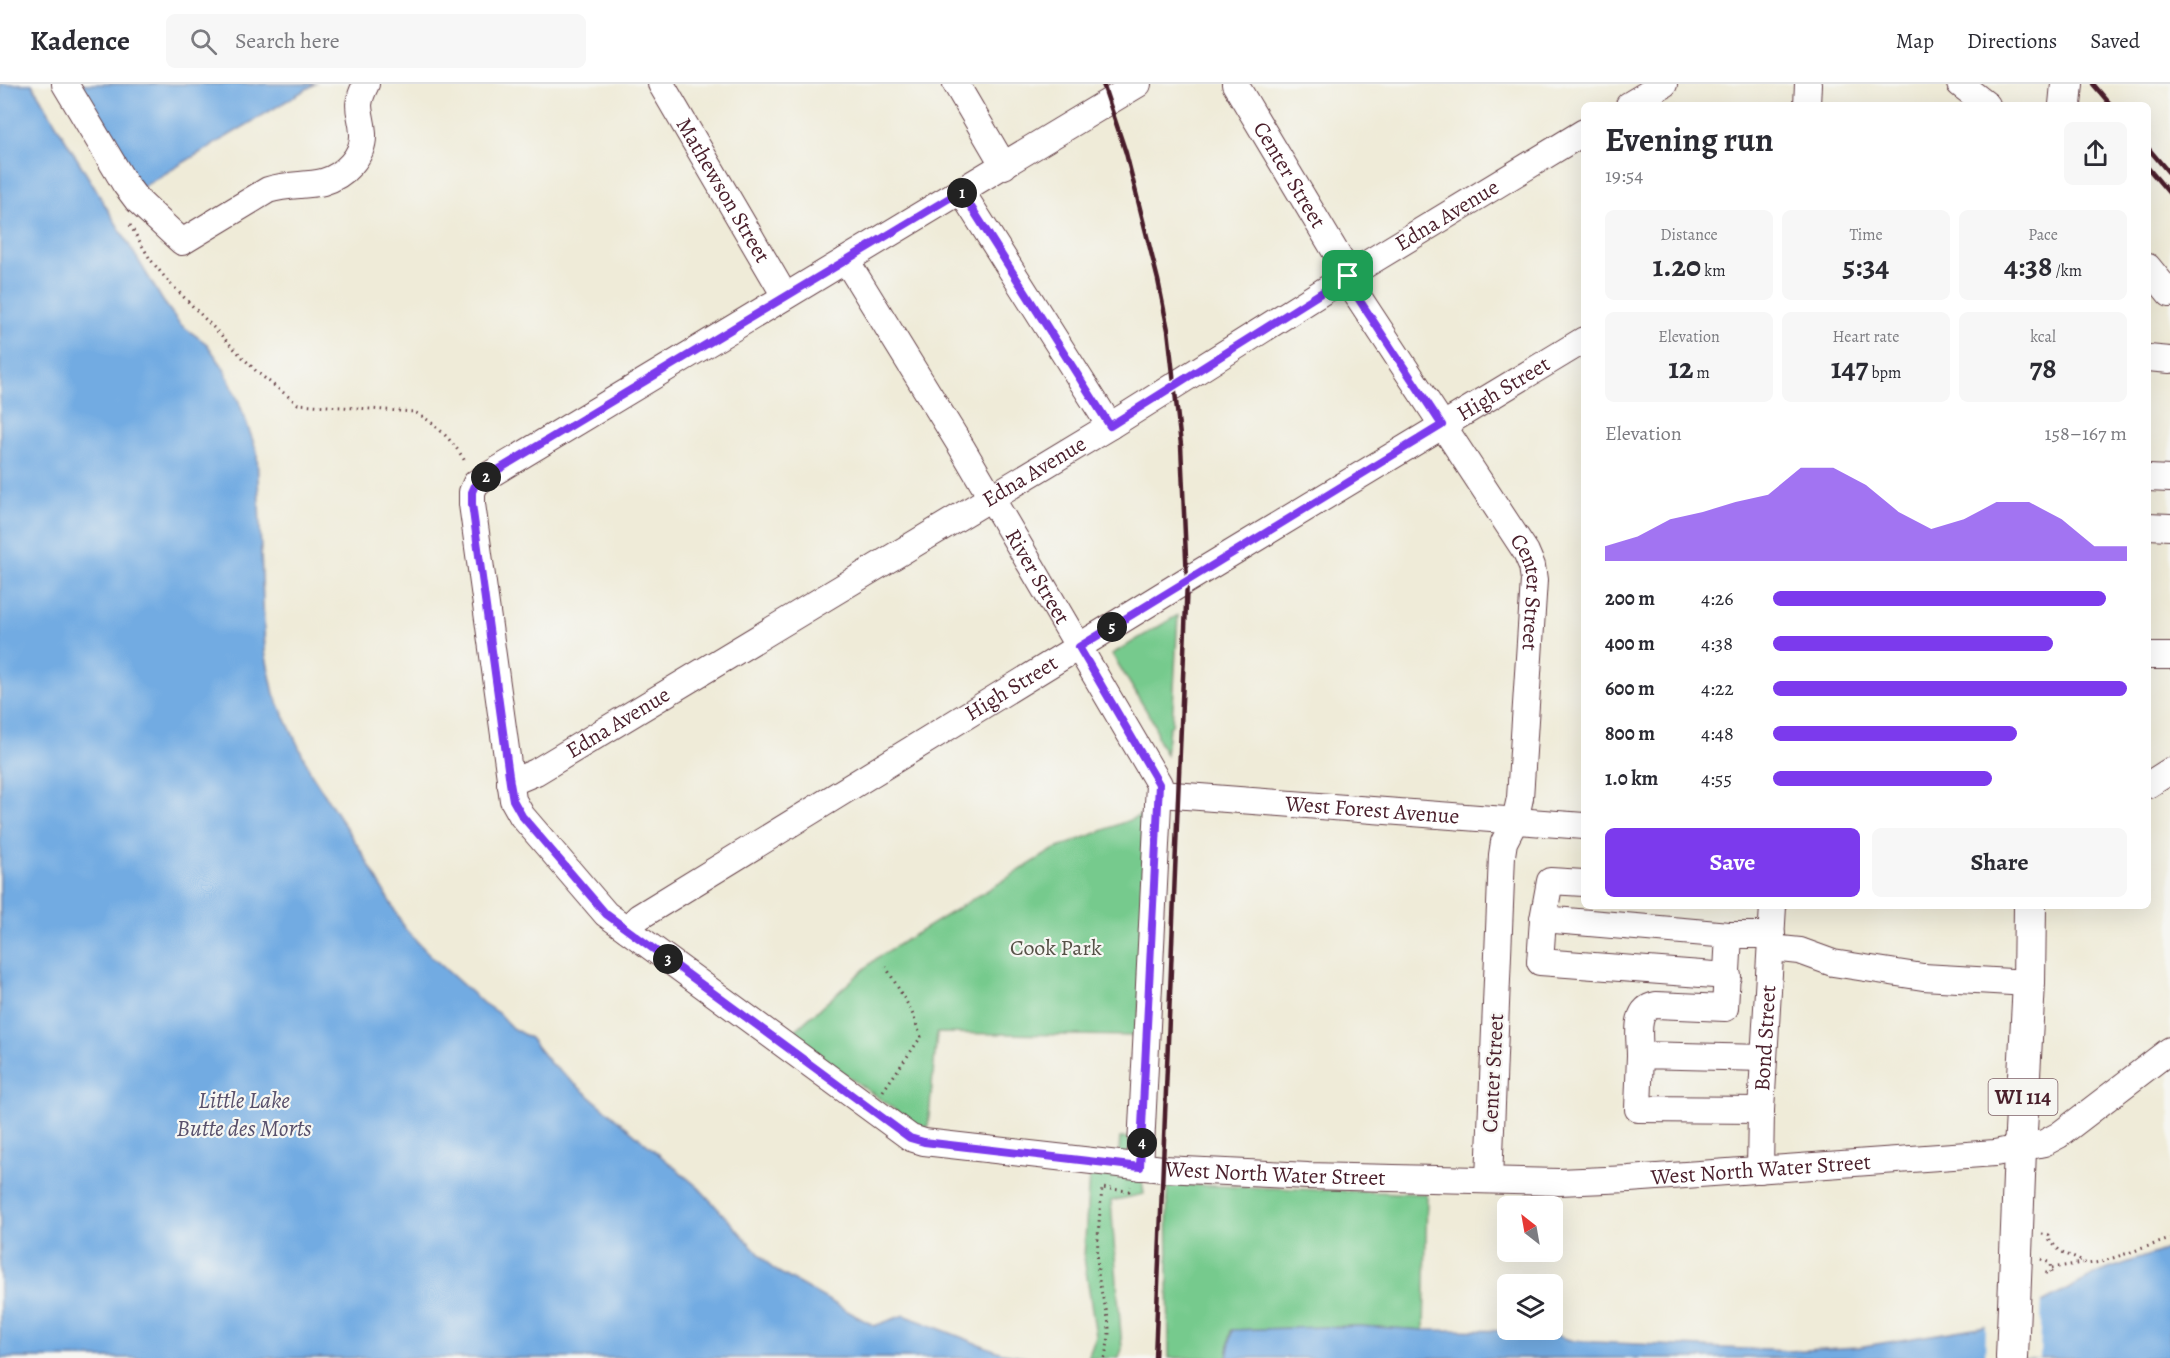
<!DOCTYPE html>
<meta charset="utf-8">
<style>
:root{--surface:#fff;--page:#f7f7f7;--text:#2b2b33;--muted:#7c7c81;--line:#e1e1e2;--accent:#7c3aed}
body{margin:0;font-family:Alegreya,serif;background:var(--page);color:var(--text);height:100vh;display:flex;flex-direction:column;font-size:22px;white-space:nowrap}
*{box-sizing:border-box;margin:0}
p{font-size:20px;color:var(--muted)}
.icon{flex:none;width:33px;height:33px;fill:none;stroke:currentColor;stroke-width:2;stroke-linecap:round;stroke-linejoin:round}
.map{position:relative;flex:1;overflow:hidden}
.details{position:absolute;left:1581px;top:18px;width:570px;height:807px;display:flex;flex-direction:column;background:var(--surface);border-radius:9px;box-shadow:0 6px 24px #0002}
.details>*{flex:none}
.needle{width:39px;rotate:329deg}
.controls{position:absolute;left:1497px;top:1112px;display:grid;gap:12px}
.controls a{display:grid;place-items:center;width:66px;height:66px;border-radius:9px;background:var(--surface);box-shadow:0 6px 24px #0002;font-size:30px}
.pin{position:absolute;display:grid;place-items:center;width:51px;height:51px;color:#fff;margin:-26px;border-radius:12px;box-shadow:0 3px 9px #0006}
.km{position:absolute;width:30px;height:30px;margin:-15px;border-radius:50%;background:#222;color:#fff;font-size:16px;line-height:30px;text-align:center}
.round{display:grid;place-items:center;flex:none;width:63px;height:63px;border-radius:9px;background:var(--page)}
.head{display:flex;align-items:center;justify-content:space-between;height:102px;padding:0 24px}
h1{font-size:33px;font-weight:600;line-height:45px}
.figures{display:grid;grid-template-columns:repeat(3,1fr);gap:9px;height:102px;padding:6px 24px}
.figures div{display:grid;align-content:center;border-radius:9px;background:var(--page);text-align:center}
.figures b{font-size:30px;font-weight:600}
.figures small{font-size:16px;font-weight:400}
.figures p{font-size:16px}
.chart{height:168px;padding:12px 24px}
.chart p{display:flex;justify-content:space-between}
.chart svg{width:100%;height:108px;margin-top:6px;fill:var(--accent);opacity:.7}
.action{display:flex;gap:12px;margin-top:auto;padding:12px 24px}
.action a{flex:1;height:69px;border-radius:9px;background:var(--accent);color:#fff;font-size:24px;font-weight:600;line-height:69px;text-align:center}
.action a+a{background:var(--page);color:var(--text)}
ul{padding:0 24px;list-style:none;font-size:20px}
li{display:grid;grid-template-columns:96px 72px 1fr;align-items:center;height:45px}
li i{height:15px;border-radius:8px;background:var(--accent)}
header{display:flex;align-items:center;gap:36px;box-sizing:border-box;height:84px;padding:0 30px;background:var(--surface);border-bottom:2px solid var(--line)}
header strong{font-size:28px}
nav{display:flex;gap:33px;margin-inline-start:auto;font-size:21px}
.search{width:420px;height:54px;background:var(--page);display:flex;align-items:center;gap:15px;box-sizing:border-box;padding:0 21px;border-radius:9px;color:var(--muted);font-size:22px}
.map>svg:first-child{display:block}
</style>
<header>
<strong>Kadence</strong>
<div class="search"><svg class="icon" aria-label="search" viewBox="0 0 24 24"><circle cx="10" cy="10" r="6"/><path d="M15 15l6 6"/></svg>Search here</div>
<nav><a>Map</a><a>Directions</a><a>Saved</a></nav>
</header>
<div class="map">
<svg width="2170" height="1274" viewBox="0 0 2170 1274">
<rect width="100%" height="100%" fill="#f6f6f2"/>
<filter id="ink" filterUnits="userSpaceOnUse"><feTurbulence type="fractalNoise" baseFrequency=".0167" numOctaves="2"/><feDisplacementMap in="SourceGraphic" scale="12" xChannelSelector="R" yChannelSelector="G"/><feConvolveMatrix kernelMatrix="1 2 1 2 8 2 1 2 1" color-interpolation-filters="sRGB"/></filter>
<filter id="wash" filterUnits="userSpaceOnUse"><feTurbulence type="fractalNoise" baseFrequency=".008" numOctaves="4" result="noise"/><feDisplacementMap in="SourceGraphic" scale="24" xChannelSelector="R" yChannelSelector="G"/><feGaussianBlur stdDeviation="1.35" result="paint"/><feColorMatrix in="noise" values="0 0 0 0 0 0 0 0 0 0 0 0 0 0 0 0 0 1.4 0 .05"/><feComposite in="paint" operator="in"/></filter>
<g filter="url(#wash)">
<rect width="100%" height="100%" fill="#efebd8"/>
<g fill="#76ca8d" stroke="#60745c" stroke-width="1.5">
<path d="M1178,531L1172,641L1169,644L1166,671L1158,656L1154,639L1112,570Z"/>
<path d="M1147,729L1138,952L937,949L928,1043L918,1042L790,951L878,873L1053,766Z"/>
<path d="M1120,1054H1136L1144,1110L1111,1117L1122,1265L1119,1274H1088L1096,1252L1084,1174L1089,1089L1117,1093Z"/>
<path d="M1167,1100L1427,1110L1424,1246L1359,1242L1231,1246L1227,1274H1169Z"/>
</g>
<g fill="#72abe2" stroke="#5e6586" stroke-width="1.5">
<path d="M0,0H32L163,217L180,240L207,260L223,283L239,318L257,368L265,568L274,610L312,691L361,767L406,846L432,873L483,919L498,929L512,944L530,954L550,979L699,1104L773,1185L874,1242L904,1231L1002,1269L1034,1274H0Z"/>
<path d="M78,0H315L141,104Z"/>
<path d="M2170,1164V1274H1227L1232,1246L1359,1242L1424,1246L1543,1247L1573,1257L1788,1267L1858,1263L1986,1242L2018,1232L2100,1188Z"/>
</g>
<path fill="#efebd8" d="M2042,1214L2040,1274H1985L1986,1239L2016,1229Z"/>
</g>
<g filter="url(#ink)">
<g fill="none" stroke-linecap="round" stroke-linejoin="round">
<defs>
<g id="minor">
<path d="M65,0L125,100L137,116L182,158L268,106C286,100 306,102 323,98C344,92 364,72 363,50C362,26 353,26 366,0"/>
<path id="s1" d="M661,0L785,212"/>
<path d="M956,0L1004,82"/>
<path id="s2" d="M1138,0L476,399L472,408V420L513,716L522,732L606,830L911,1054L924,1058L1163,1085L1308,1092L1559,1098L1629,1095L1995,1069L2044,1059L2059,1051L2170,966"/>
<path id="s3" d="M1235,0L1341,177L1355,208L1526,468L1532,482L1534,496L1520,714L1515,737L1504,758L1502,771L1489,1095"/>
<path d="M1960,0L1987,21"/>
<path d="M1629,21L1664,0"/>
<path d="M1807,21L1808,0"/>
<path d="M961,107L1110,342"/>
<path id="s4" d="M846,176L962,364L1159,700L1140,1083"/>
<path d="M2148,183L2170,210"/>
<path d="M2148,274L2170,276"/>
<path d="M2148,394L2170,395"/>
<path d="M2148,442L2170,443"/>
<path d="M2148,572H2170"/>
<path id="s5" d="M510,699L536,688L1110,342L1365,181L1584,48"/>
<path d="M2148,701L2170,687"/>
<path id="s6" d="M1160,710L1584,742"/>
<path d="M1584,799L1550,797L1543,835L1729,851"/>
<path d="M1543,835L1540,878L1728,892"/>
<path id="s7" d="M627,845L639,833L1187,496L1584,256"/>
<path d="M1771,864L1800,867L1833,879L1923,893L2029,899"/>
<path d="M1640,971C1640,954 1633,925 1656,921L1725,924L1729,851H1772"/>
<path d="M1761,1026L1638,1025L1640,971L1764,974"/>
<path id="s8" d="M1760,1086L1761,1026L1773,822"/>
</g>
<g id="major">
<path d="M2065,21L2067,0"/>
<path d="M2012,1274L2020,1066L2029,899L2030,822"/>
</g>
</defs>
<use href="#minor" stroke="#633e45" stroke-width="28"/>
<use href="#major" stroke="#633e45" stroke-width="34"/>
<g stroke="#633e45" stroke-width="3" stroke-dasharray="1.5 4.5" stroke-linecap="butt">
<path d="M130,141L150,175L167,196L258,289L298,320L414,328C434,337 455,359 466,379"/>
<path d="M883,1007L921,953L911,926L886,883"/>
<path d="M2042,1150L2049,1151L2050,1157L2060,1167L2087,1180L2101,1178L2170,1155"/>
<path d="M2041,1175L2050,1179L2051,1189H2041"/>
<path d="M2052,1184L2082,1179"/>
<path d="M1104,1274C1117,1235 1101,1223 1098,1188C1096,1162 1100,1130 1102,1104L1129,1107L1130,1102"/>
</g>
<use href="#minor" stroke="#fff" stroke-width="26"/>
<use href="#major" stroke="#fff" stroke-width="32"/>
<g stroke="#4a1f2b" stroke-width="4.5">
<path d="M1103,0L1126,69L1158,196L1168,246L1181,361L1187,496L1155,1274"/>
<path d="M2093,0L2111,21"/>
<path d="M2148,64L2170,90"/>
<path d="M2148,84L2170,110"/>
</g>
</g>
</g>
<g fill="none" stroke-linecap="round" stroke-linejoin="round" filter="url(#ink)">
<defs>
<path id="route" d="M961,107L1110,342L1348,192L1354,208L1442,341L1079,563L1159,700L1140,1083L924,1058L910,1054L606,830L522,732L513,716L510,699L472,420V408L476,399Z"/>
</defs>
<use href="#route" stroke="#fff" stroke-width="12"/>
<use href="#route" stroke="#7c3aed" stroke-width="8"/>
</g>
<g text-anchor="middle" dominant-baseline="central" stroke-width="4.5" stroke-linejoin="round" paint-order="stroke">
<rect fill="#f6f6f2" stroke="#7e6067" stroke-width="1.5" x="1988.5" y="995" width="69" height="36" rx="4.5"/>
<g font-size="21" font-weight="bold" fill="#4a1f2b">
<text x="2023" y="1013">WI 114</text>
</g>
<g font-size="22" fill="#4a1f2b" stroke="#f6f6f2">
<text stroke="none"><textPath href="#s3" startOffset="106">Center Street</textPath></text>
<text stroke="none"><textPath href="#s1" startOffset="123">Mathewson Street</textPath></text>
<text stroke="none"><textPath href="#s5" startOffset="1096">Edna Avenue</textPath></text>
<text stroke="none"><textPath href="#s7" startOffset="1030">High Street</textPath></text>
<text stroke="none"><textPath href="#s5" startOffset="610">Edna Avenue</textPath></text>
<text stroke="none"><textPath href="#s4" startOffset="370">River Street</textPath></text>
<text stroke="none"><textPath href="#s3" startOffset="592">Center Street</textPath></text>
<text stroke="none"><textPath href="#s7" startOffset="454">High Street</textPath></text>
<text stroke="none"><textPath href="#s5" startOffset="124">Edna Avenue</textPath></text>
<text stroke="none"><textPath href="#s6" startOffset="213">West Forest Avenue</textPath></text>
<text stroke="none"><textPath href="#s8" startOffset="132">Bond Street</textPath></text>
<text transform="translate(1493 989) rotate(-87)">Center Street</text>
<text stroke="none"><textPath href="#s2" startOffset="2472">West North Water Street</textPath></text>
<text stroke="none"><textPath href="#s2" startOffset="1986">West North Water Street</textPath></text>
</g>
<g font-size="22" fill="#575248" stroke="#f6f6f2">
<text x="1056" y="864">Cook Park</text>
</g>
<g font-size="24" font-style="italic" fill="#58506b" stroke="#f6f6f2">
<text x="244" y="1016">Little Lake<tspan x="244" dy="28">Butte des Morts</tspan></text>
</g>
</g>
</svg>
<div class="controls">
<a><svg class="needle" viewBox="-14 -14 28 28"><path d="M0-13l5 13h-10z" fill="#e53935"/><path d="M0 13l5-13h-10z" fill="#7c7c81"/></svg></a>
<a><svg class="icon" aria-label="layers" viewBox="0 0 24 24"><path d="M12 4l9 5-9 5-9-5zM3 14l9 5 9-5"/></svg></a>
</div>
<div class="pin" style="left:1348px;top:192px;background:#1e9e55"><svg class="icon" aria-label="arrive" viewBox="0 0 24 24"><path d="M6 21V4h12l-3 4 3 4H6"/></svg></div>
<b class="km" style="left:962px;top:109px">1</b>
<b class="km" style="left:486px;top:393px">2</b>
<b class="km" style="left:668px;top:875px">3</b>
<b class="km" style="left:1142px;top:1059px">4</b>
<b class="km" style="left:1112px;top:543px">5</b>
<section class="details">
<div class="head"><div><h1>Evening run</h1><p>19:54</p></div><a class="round"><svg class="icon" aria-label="share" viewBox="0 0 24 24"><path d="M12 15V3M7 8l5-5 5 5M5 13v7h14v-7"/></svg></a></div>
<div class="figures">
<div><p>Distance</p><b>1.20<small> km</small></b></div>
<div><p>Time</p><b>5:34</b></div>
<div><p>Pace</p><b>4:38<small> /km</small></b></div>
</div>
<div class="figures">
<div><p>Elevation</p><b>12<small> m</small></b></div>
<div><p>Heart rate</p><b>147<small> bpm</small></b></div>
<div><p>kcal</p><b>78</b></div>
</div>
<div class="chart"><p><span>Elevation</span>158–167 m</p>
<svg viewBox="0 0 160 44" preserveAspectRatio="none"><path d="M0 44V38L10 34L20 27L30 24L40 20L50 17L60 6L70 6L80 13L90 24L100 31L110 27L120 20L130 20L140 27L150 38L160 38V44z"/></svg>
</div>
<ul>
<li><b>200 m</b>4:26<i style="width:94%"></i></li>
<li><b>400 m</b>4:38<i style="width:79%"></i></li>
<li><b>600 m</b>4:22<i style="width:100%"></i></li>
<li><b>800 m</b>4:48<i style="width:69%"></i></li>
<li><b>1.0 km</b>4:55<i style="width:62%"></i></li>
</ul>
<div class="action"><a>Save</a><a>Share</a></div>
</section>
</div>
